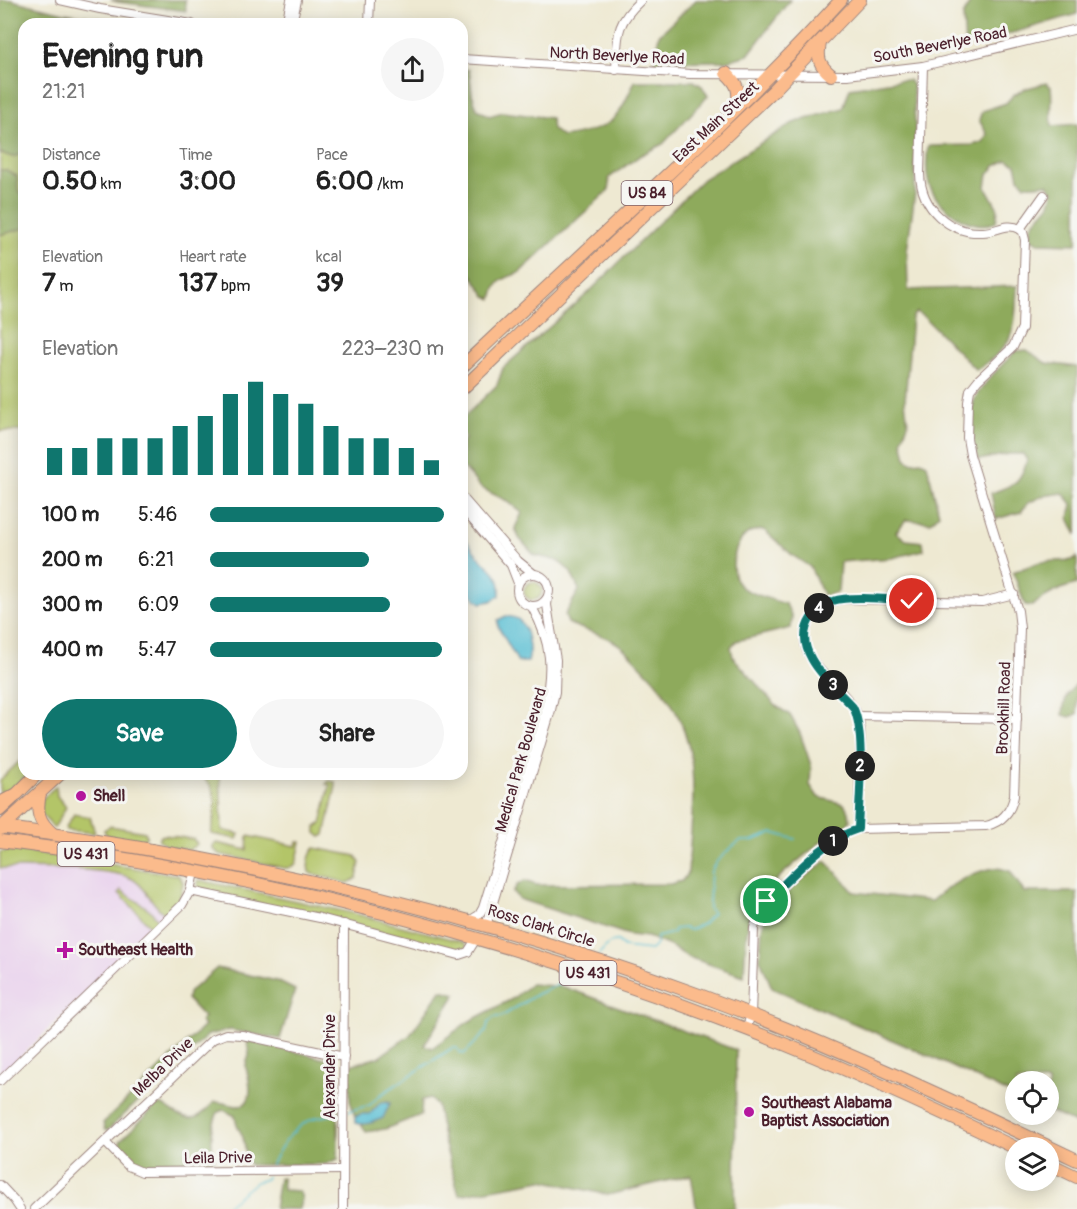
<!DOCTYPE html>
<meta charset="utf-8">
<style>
:root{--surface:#fff;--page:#f6f6f6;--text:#222;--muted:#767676;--accent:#0f766e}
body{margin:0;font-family:Pangolin,sans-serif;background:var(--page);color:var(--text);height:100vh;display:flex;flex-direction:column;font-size:22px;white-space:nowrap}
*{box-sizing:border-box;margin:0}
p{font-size:20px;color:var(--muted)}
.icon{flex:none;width:33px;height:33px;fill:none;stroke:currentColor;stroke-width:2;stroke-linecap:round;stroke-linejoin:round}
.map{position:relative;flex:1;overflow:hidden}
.details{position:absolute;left:18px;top:18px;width:450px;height:762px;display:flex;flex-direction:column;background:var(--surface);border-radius:18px;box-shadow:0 3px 15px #0003}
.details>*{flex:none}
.controls{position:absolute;left:1005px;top:1071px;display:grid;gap:12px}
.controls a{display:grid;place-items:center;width:54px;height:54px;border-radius:50%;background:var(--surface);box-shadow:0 3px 15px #0003;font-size:30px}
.pin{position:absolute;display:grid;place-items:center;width:51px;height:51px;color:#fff;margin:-26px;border:3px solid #fff;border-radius:50%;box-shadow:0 2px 6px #0007}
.km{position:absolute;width:30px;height:30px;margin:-15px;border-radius:50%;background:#222;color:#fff;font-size:16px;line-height:30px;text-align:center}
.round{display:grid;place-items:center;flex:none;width:63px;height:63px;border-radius:32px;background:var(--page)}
.head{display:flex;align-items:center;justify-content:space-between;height:102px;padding:0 24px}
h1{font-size:33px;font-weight:800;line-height:45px}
.figures{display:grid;grid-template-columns:repeat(3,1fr);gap:9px;height:102px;padding:6px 24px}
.figures div{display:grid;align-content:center}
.figures b{font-size:26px;font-weight:800}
.figures small{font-size:16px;font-weight:400}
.figures p{font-size:16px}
.chart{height:168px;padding:12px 24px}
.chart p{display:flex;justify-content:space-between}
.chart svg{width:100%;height:108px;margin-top:6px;stroke:var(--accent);stroke-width:6}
.action{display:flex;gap:12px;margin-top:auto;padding:12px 24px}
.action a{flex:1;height:69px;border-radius:36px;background:var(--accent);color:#fff;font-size:24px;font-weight:800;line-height:69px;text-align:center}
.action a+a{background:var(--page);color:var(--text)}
ul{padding:0 24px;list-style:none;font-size:20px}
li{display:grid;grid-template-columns:96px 72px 1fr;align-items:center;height:45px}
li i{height:15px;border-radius:8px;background:var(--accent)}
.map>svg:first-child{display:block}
</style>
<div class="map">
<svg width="1077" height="1209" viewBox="0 0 1077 1209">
<rect width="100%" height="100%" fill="#f6f6f2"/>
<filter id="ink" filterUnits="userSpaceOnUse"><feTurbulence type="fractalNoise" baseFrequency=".0167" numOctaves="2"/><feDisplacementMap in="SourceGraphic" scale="12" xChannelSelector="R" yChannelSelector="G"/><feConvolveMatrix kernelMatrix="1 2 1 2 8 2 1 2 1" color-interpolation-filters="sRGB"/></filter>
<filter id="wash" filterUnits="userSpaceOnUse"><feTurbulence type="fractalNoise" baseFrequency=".008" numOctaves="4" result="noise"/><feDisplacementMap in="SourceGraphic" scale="24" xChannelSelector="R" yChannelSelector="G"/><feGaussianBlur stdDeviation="1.35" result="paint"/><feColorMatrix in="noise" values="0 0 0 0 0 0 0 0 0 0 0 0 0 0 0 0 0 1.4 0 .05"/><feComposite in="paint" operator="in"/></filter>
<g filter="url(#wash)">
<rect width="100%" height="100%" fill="#eee9d2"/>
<path fill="#e9d2ed" d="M0,868L85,870L125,876L133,879L139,884L166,917L0,1076Z"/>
<g fill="#b3c568" stroke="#7e724a" stroke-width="1.5">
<path d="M0,153L12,157L24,153V196L18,191L6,170H0Z"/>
<path d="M24,228V431H0V235Z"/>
<circle cx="533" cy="591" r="9"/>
<path d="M24,757V774H29L0,799V780Z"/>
<path d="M198,774H220L222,830L239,834L237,839L211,834C214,816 221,793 205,780V776Z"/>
<path d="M329,781L335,782L336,786L325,835L321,837L316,833V827L321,824L330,785L326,784Z"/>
<path d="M56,786L57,796L66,807L54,828L40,813L42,799Z"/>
<path d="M74,814L90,817L95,833L66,830V827Z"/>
<path d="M110,826L145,832L147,836L144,840L138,841L107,836L104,830Z"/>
<path d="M164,835L193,839L197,844L189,850L166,846L159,840V837Z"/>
<path d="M248,836L296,846L297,842H301L296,864L289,868H284L219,854L213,849V845L217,843L247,850Z"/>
<path d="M315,848L356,856L360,862L357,878L348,883L312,874L309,872C307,864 309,854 315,848Z"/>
<path d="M18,850L178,875L183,882C181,896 179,908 165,914C152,906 147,888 134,880C113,866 28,869 0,868V852Z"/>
<path d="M199,880L352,913L462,942L467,946L465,950L459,952L200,890L197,885Z"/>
<path d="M121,890L150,910L159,921L158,924L151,927L119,893Z"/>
</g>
<g fill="#8eaa5c" stroke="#6c6444" stroke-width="1.5">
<path d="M0,0H11L64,13L136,24H24V153L13,157L0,153Z"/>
<path d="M111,0H185L186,11L118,2Z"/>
<path d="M696,0H790L748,55L726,61L654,62L659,35Z"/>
<path d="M971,0H1077V14L965,47L963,16Z"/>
<path d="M462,68L469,70L472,94L477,109L489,116L503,112L551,118L552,129L562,137C576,135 600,130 611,121C622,112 629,93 635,81H694L702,86L708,96L663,144L641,155L609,178V190L519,273C502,279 496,280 492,299L486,296L462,261Z"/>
<path d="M900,80H909L913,86L915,123V193L907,251L908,290L1017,286C1015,330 1016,345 976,370L925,318L916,312L912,317L905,401L908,424L902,440L906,458L911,462L921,461L927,464L939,514L931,522L906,520L896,532L906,540L923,542L924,550L892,558L840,562L838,592L824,596L810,567L792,555L764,530C761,531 754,530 750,532C733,541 727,573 741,587C747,592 776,601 786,604L792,617L791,628L736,641L731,647L733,657L776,706L790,715L800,733L811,765L810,785L818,797L844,804L849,812L850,821C842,830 832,832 824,839C801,860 757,889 749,920C745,938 745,957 744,976L688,957L670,946L648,937L629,935L519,899L513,892L517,885L524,881L537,885L670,884L682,881L688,872C693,793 707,732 645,670C636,661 627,649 615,642C601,634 583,630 568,623L565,615L579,590L570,571L558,561L534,555L519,538L515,528L522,513L507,501L481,488L462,466V442L465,439L462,432V419L497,385L503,368L587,294L703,179L793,123L843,108L850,88Z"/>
<path d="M1046,83L1051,87C1053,100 1050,112 1052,126L1077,124V244L1038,243L1031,239V226L1050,204L1053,192L1048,184C1039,184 1034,186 1025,185L1019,178L1016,164L1007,160L995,166L988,174L986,187L998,209L996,222C972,233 936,207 929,184C925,171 927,158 928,146L973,145L983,142L987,134L979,120L982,111L1006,103L1013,95L1024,89Z"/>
<path d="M0,170H6L17,176L18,191L24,196V228L0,235Z"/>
<path d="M1027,350L1046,363L1077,367V535L1069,518L1072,504L1063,493L1043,496L1028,503L1021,512L996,519L991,493C1014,485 1020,484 1027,460L1023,454H1009L979,460C971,442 967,417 975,399C981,385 1005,362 1016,351Z"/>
<path d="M1077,557V584C1060,588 1046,595 1032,606L1025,605L1013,572L1040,562L1072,560Z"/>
<path d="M1077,684V714L1070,717L1063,715C1064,701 1066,693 1077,684Z"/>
<path d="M826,861L854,892L931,901C948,887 973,870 996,868C1000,868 1006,870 1010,871L1024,892H1077V1124L1049,1111L1048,1082H1016L1015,1096L927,1055L772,988L760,959L762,928L769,909L790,888Z"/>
<path d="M217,968L277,981L295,990L280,1039L230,1030L208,1035L108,1130H105L103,1123L204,1026L200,1021L204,1017L187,999L188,993Z"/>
<path d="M531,984L564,987L736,1050L735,1209H699L696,1206L691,1175L608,1195L542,1180L459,1195L443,1138L437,1106L430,1098L422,1100L421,1115L385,1129L366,1132L361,1124C378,1122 384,1119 390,1103L386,1101L370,1115L361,1114L355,1117L350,1101V1065L379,1057L410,1035L441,990L456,994L424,1045L432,1048L468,1022L512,999Z"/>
<path d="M248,1040L333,1061L338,1069V1159L326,1164L250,1165C244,1156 246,1145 242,1135C238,1128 236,1124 235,1116L224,1110L218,1112C214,1120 211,1133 212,1142C212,1151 217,1158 211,1166L139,1165L132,1161L122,1151L119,1145L121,1140L156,1106L161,1104C186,1120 192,1128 214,1102C223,1101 230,1106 238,1106C256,1105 249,1078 246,1068C245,1063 249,1059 249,1054C249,1048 246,1046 248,1040Z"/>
<path d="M279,1178H282L283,1190L299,1191L302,1198L299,1209H274Z"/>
</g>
<g fill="#56bed3" stroke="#506e7f" stroke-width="1.5">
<path d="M462,537H465C470,546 476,554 483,561C495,573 501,575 500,595L491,601L481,603C459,588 462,561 462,537Z"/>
<path d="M506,616C510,617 516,617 519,620C528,628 531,652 528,662H518L498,626V620Z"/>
<path d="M381,1102L390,1103L383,1118C374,1122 365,1126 355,1123V1117L361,1114H370Z"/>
</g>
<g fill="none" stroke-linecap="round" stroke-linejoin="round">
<g stroke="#56bed3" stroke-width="1.5">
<path d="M599,954C605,948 609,940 618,941L623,947L651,950L656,945L657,937L673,933L674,929L684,928L690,930L704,923L713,913L709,909V903L711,871L716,862L732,847L740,841H751L773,833L795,839"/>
<path d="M349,1111L370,1105L379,1096L452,1048H457L459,1052L464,1054L486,1032L488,1023L494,1017H501L537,994L571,979L576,975"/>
<path d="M271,1166C280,1146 293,1126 315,1118C323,1116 331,1115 339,1114"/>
<path d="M222,1209L256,1182L266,1179L267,1176"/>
</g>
</g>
</g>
<g filter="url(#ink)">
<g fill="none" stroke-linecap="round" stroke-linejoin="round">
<defs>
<g id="minor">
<path d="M60,0L100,9L192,24"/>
<path d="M286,24L291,0"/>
<path d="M292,24L297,0"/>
<path d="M369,24L370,0"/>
<path d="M462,59L690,74L847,75L923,66L1077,29"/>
<path d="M923,66L920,174C921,208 949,234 983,232C996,232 1007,222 1020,229"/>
<path d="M616,70C618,36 614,25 641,0"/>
<path d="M1020,229L1044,195"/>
<path d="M462,497L518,561L534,574"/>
<path d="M462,508L511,565L518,583"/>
<circle cx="533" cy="590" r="16"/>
<path d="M858,716L1017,719"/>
<path d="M858,829C859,806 859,783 860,761C860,747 862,733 859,720C850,685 786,662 810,620C817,607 829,601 843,599L982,602L1014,594"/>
<path d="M190,891L320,918L459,955L468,952L476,939"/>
<path d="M469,921L479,915L483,908L544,709C553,669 552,643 532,607"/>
<path d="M486,926L551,710L555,692L556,660L547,605L548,597"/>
<path d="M746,1029L751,1015L754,928L762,907L776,892L825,846L843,834L858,829L986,826C1002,822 1011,812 1014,796L1020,628L1018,611L970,455L967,438L968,402L970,390L978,380L1013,347L1022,328L1025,240L1023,232L1020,229"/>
<path d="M0,1081L182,905L190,891L194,872"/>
<path d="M105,1142L128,1166L142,1172L343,1170"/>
<path d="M0,1185L14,1200L20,1209"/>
<path d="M34,1209L213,1039L226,1034L242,1035L344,1057"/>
<path d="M343,1209L344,924"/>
</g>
<path id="major" d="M0,811L13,799"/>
<g id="highway">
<path d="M820,43C817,58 819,65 831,75"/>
<path d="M726,73C738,84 740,91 737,106"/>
<path d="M462,367C589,246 722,130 841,0"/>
<path d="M462,389L774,90L860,0"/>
<path d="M40,793C36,812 38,821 53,834"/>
<path d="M0,803L17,794L37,774"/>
<path d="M0,827C239,858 475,912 702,996C830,1043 954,1101 1077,1160"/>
<path d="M0,829L60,774"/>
<path d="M0,841C255,872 507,937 746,1029C838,1064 927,1105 1016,1148"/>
<path d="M1048,1163L1077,1177"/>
</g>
</defs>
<use href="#minor" stroke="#9c847e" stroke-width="10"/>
<use href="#major" stroke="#9c847e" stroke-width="13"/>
<use href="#highway" stroke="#9c847e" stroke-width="14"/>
<use href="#minor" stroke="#fff" stroke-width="8"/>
<use href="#major" stroke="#fbbb8c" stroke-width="10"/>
<use href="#highway" stroke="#fbbb8c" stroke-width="12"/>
</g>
</g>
<g fill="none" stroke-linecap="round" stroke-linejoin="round" filter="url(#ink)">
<defs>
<path id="route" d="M766,901C792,877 824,839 858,829C859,799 866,732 853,707C833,685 789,651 811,618C816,610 824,604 833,601C852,595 892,600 912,601"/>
</defs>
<use href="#route" stroke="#fff" stroke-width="12"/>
<use href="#route" stroke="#0f766e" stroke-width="8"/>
</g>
<g fill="#b5179e" stroke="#f6f6f2" stroke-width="2">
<circle cx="81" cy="796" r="6"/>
<path d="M62 941h6v6h6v6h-6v6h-6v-6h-6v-6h6z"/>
<circle cx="749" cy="1112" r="6"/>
</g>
<g text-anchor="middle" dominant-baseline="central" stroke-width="6" stroke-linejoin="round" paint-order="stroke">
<g fill="#f6f6f2" stroke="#7e6067" stroke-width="1.5">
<rect x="621.5" y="181" width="51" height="24" rx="4.5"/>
<rect x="57.5" y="842" width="57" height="24" rx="4.5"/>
<rect x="559.5" y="961" width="57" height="24" rx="4.5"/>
</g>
<g font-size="15" font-weight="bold" fill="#4a1f2b">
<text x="647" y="193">US 84</text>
<text x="86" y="854">US 431</text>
<text x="588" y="973">US 431</text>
</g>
<g font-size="16" fill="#4a1f2b" stroke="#f6f6f2">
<text transform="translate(940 45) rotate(-11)">South Beverlye Road</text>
<text transform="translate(617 56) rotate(3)">North Beverlye Road</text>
<text transform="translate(716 122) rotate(-43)">East Main Street</text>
<text transform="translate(1004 708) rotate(-88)">Brookhill Road</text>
<text transform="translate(521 760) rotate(-74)">Medical Park Boulevard</text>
<text transform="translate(541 926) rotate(17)">Ross Clark Circle</text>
<text transform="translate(163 1067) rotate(-44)">Melba Drive</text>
<text transform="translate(330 1067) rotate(-90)">Alexander Drive</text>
<text transform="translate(218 1158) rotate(-1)">Leila Drive</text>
</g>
<g font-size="16" font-weight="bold" fill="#4a1f2b" stroke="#f6f6f2" text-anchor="start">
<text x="93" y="796">Shell</text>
<text x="78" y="950">Southeast Health</text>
<text x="761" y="1103">Southeast Alabama<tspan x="761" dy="18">Baptist Association</tspan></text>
</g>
</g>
</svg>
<div class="controls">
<a><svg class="icon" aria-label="locate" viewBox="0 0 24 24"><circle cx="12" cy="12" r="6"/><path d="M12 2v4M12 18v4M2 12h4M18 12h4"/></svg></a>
<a><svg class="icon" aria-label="layers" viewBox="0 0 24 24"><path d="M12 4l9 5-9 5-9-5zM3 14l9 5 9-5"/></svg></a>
</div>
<div class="pin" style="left:766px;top:901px;background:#1e9e55"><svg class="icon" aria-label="arrive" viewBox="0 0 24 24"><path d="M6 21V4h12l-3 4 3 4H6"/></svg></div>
<div class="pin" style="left:912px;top:601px;background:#d93025"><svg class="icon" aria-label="check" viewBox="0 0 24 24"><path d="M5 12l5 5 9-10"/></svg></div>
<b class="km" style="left:833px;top:841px">1</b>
<b class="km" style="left:860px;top:766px">2</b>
<b class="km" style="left:833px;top:685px">3</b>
<b class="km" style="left:819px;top:608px">4</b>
<section class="details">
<div class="head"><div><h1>Evening run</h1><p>21:21</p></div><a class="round"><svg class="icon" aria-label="share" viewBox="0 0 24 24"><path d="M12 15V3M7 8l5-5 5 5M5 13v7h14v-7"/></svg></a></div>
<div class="figures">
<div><p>Distance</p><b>0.50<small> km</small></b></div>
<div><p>Time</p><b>3:00</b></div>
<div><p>Pace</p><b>6:00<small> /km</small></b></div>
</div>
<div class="figures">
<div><p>Elevation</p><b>7<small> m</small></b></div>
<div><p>Heart rate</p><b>137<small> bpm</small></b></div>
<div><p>kcal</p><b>39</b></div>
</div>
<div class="chart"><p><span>Elevation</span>223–230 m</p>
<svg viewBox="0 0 160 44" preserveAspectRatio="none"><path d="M5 44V33M15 44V33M25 44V29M35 44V29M45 44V29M55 44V24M65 44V20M75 44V11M85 44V6M95 44V11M105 44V15M115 44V24M125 44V29M135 44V29M145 44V33M155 44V38"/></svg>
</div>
<ul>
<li><b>100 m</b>5:46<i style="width:100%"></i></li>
<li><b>200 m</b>6:21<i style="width:68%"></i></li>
<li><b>300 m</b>6:09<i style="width:77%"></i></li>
<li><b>400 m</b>5:47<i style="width:99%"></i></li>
</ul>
<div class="action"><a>Save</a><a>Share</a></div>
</section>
</div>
